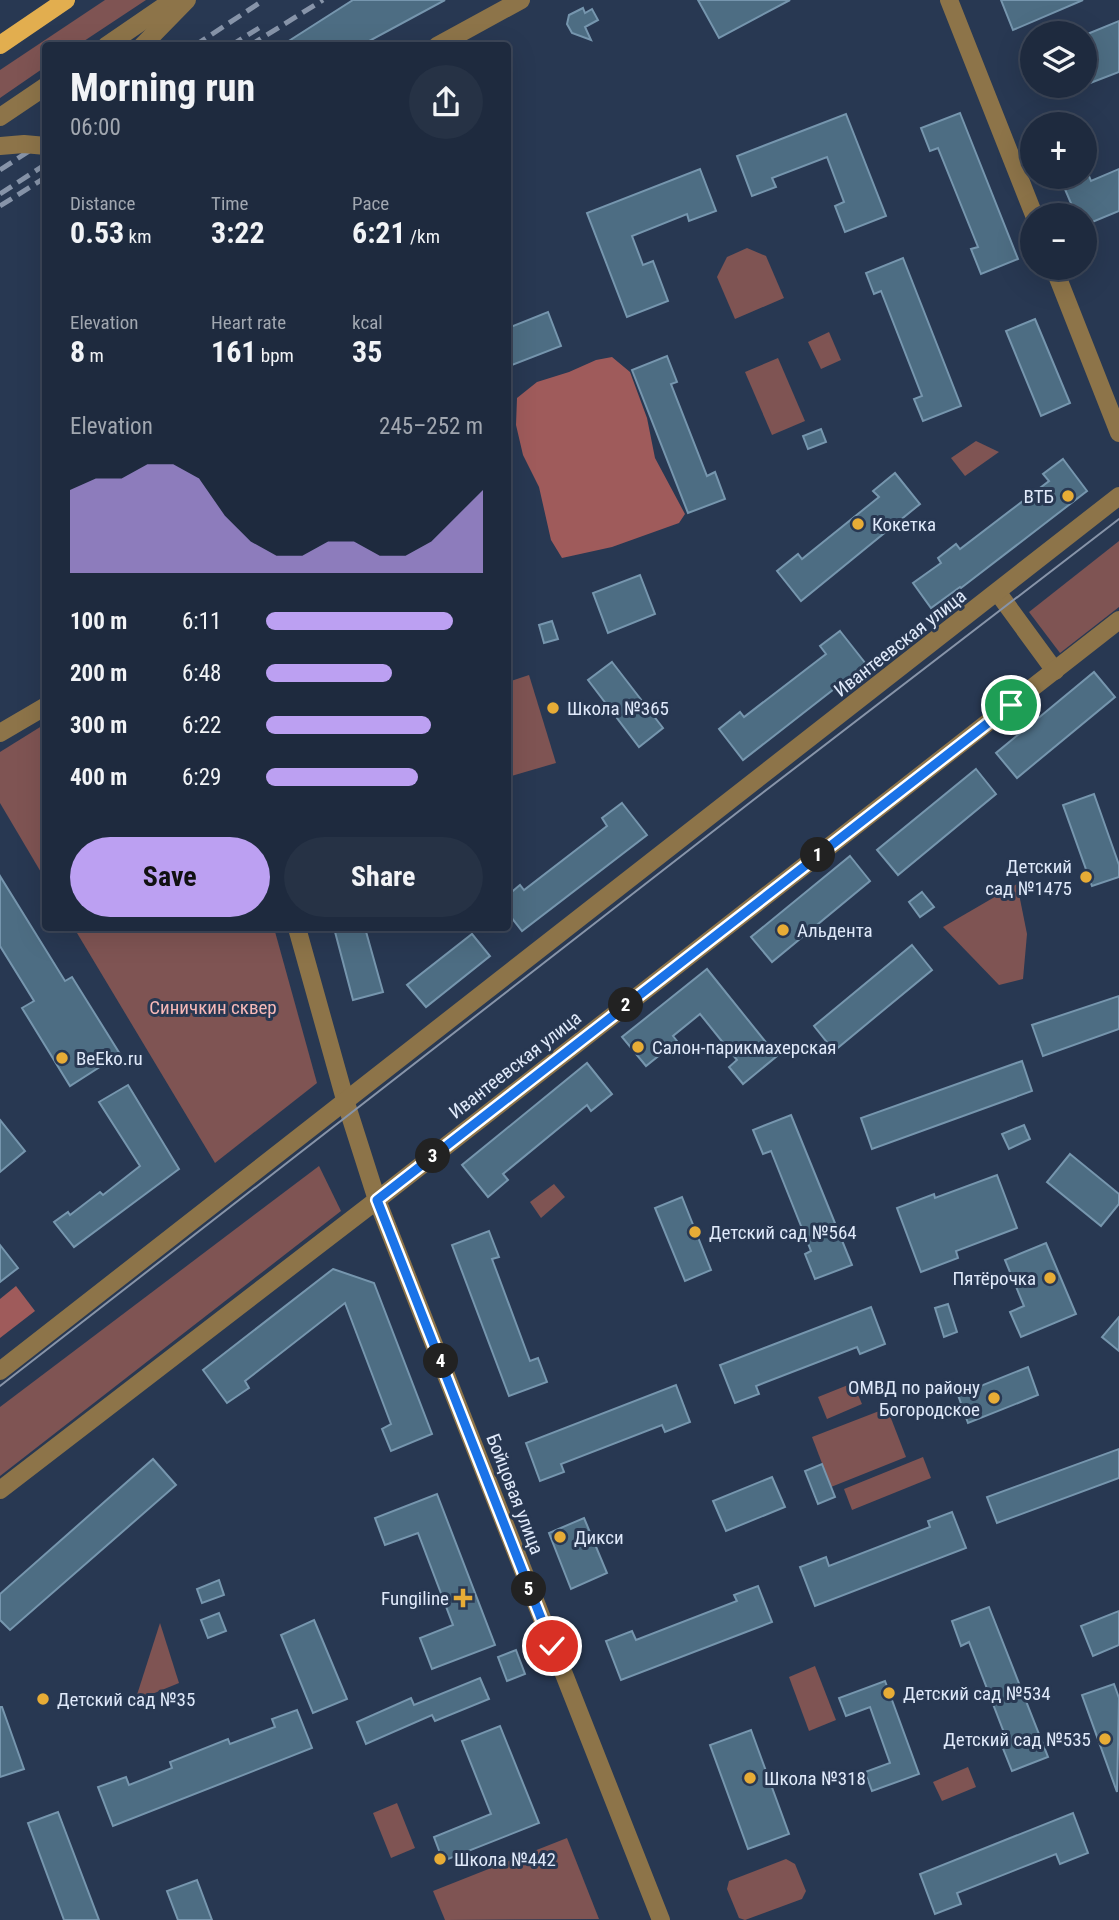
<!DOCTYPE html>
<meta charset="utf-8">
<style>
:root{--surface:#1e2a3e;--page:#263245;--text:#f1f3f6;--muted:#a1a7b0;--line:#3c4658;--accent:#bca0f2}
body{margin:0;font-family:"Roboto Condensed",sans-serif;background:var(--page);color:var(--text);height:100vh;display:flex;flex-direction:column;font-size:26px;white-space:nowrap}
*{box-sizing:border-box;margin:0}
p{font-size:23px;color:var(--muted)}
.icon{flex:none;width:38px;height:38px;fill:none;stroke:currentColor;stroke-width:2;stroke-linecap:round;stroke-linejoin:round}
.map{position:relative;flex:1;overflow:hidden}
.sheet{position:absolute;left:42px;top:42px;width:469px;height:889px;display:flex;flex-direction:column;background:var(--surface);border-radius:7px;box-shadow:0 7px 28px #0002,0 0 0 2px var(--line)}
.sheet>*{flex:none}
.tools{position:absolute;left:1020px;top:21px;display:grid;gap:14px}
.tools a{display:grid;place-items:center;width:77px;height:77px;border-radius:50%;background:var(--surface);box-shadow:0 7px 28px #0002,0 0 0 2px var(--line);font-size:35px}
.pin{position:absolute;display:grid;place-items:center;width:60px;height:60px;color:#fff;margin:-30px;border:4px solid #fff;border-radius:50%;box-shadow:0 2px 7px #0007}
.km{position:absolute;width:35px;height:35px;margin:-18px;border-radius:50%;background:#222;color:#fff;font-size:19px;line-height:35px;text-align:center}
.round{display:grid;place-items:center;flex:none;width:74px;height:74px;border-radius:37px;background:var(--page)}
.headline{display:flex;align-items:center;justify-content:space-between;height:119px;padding:0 28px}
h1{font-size:38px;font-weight:700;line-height:52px}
.figures{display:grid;grid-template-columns:repeat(3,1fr);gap:10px;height:119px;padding:7px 28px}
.figures div{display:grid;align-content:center}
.figures b{font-size:30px;font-weight:700}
.figures small{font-size:19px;font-weight:400}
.figures p{font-size:19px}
.chart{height:196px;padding:14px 28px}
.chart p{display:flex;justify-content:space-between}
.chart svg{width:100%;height:126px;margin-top:7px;fill:var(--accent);opacity:.7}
.cta{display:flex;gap:14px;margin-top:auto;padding:14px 28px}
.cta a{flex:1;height:80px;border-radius:42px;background:var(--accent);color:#111;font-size:28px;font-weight:700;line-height:80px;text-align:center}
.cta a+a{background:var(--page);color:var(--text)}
ul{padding:0 28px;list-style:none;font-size:23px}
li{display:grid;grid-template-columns:112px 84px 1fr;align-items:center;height:52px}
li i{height:18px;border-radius:9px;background:var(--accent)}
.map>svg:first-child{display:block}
</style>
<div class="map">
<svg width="1119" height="1920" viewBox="0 0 1119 1920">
<rect width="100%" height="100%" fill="#283852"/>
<g fill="#7f5453">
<path d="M105,0H146L78,45L46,46L45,67L0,98V70Z"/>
<path d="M747,248L766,256L784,298L735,319L717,277L727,257Z"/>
<path d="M829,332L841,360L821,369L808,342Z"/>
<path d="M778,358L805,421L772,435L745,372Z"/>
<path d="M976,441L999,452L965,476L951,458Z"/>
<path d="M1119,541V607L1060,653L1029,612Z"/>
<path d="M529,675L556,763L508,777V682Z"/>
<path d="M45,724V879L0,803V752Z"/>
<path d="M1017,884L1027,934L1023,979L999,985L943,927Z"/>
<path d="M74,928H274L317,1083L215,1163Z"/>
<path d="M319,1166L341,1211L0,1476V1407Z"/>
<path d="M554,1184L565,1197L541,1218L530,1202Z"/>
<path d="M853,1383L862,1404L827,1419L818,1397Z"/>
<path d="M887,1408L906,1457L831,1487L812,1437Z"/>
<path d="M923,1457L931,1478L852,1510L844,1489Z"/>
<path d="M160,1623L179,1683L135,1701Z"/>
<path d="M815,1666L836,1720L809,1731L789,1677Z"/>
<path d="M968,1767L976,1787L942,1801L933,1782Z"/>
<path d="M397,1803L415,1848L391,1858L373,1813Z"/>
<path d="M567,1838L599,1919L445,1920L433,1891Z"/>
<path d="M786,1859L795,1864L806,1891L802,1899L745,1920L739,1918L727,1889L729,1881Z"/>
</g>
<g fill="#9f5b5b">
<path d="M612,357L630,372L647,418L655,458L685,514L679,523L612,547L562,558L551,540L539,487L523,455L516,425L517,398L537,382L569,372L596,360Z"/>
<path d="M16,1286L35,1311L0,1338V1299Z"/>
</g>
<g fill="#4d6d83" stroke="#7696ae" stroke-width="2">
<path d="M353,0H445L360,46H281Z"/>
<path d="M698,0H790L719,38Z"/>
<path d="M1001,0H1083L1013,30Z"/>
<path d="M583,8L585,13L592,9L598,20L585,27L591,40L572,33L567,24L569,15Z"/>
<path d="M1119,21V72L1085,85V35Z"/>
<path d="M960,113L1018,259L981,274L971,249L978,247L938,148L930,151L921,128Z"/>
<path d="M846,114L886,216L845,232L835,206L844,202L827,157L772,178L776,187L752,196L737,156Z"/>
<path d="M700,169L716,211L689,221L687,214L632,236L643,265L653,261L668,301L627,317L587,213Z"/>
<path d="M1119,169V211L1085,225V215H1076L1064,187L1089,176L1091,181Z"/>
<path d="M903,258L961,406L923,421L914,399L922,396L881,291L874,294L866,273Z"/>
<path d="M548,312L561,346L512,365L508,354V328Z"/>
<path d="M1035,319L1070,403L1041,416L1006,331Z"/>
<path d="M667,356L677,382L671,384L707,476L715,472L725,499L688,513L632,370Z"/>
<path d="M821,429L826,442L808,449L803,436Z"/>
<path d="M1063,459L1087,491L961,588L960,587L931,608L913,583L941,563L938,558L956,544L960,549L1049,481L1043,474Z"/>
<path d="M895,473L920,504L801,601L777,571L798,554L802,559L879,497L873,491Z"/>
<path d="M640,575L655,614L608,633L593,593Z"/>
<path d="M552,621L558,639L544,643L539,625Z"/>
<path d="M840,631L866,664L743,760L719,729L740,712L744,717L826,654L820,646Z"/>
<path d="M612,662L663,728L639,747L588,680Z"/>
<path d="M1094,672L1115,697L1017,778L996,753Z"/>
<path d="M976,769L996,794L898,875L877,850Z"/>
<path d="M1094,794L1119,865V877L1092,886L1063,805Z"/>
<path d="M622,803L647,835L522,931L508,913V895L520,885L524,890L607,826L602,818Z"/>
<path d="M850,856L870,881L772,962L751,937Z"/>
<path d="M0,876L65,981L72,977L120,1054L70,1086L22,1008L34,1001L0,946Z"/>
<path d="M922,892L934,907L920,917L909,902Z"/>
<path d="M334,928H365L383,992L353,1000Z"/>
<path d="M472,934L490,956L426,1007L407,985Z"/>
<path d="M912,945L932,970L834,1051L814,1026Z"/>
<path d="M707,969L777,1056L743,1084L729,1067L737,1060L700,1014L673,1036L677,1041L646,1066L622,1037Z"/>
<path d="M1119,996V1029L1043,1056L1032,1025Z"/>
<path d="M1022,1061L1032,1091L872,1149L861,1118Z"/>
<path d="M587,1063L612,1094L591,1111L587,1105L503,1174L508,1180L488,1197L462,1165Z"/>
<path d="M128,1085L179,1169L74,1247L54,1222L68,1212L70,1215L100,1192L103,1195L140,1166L99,1102Z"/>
<path d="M791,1115L852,1265L815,1279L805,1254L811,1251L771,1151L763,1154L753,1130Z"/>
<path d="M0,1120L25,1151L0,1172Z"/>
<path d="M1024,1125L1030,1139L1009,1149L1002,1134Z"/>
<path d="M1070,1154L1119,1194V1204L1101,1226L1047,1182Z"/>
<path d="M997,1175L1017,1228L956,1251L958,1258L921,1272L897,1208L934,1194L935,1198Z"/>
<path d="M682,1197L711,1270L685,1281L655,1208Z"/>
<path d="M489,1231L499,1257L492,1259L530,1361L538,1358L547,1382L509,1396L452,1245Z"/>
<path d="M1046,1243L1076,1314L1021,1337L1010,1312L1024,1306L1005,1260Z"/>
<path d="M0,1245L18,1268L0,1282Z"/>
<path d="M333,1269L374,1283L432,1434L391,1451L382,1429L391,1424L345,1303L245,1381L249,1388L227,1403L203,1370Z"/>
<path d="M948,1304L957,1332L944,1337L935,1308Z"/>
<path d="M871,1307L885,1344L860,1354L857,1347L756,1386L759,1394L735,1403L720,1365Z"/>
<path d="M1119,1317V1351L1102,1337Z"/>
<path d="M1028,1367L1038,1395L968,1423L958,1395Z"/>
<path d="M676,1385L690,1422L665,1432L662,1425L561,1464L564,1472L540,1481L526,1443Z"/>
<path d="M1119,1449V1478L997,1523L987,1497Z"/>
<path d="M153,1459L176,1485L10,1630L0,1620V1594Z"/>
<path d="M822,1464L835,1497L818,1504L805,1471Z"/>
<path d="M772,1477L785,1507L726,1531L713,1501Z"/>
<path d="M437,1494L495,1645L432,1669L420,1638L453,1625L418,1533L385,1545L375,1518Z"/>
<path d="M952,1512L966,1548L815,1606L800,1567L826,1557L829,1566L930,1527L928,1521Z"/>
<path d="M584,1518L607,1573L571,1589L549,1533Z"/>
<path d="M219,1580L224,1595L202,1603L197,1589Z"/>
<path d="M758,1586L772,1622L621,1680L606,1641L632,1631L636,1640L737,1601L734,1595Z"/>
<path d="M989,1607L1048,1757L1012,1771L1002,1746L1008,1743L969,1642L961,1646L952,1621Z"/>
<path d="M1119,1611V1645L1093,1656L1081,1626Z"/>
<path d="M219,1613L226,1631L208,1638L201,1620Z"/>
<path d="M314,1620L347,1699L313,1713L281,1635Z"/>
<path d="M516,1650L525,1674L507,1681L498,1657Z"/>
<path d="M480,1678L489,1699L435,1721L432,1715L366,1744L357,1722L411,1698L414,1705Z"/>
<path d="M885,1681L919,1774L872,1791L865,1772L890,1763L870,1707L846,1716L839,1698Z"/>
<path d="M1114,1684L1119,1698L1117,1792L1082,1695Z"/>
<path d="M0,1707H2L24,1769L0,1777Z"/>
<path d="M297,1710L312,1748L113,1826L98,1787L126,1777L129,1785L172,1768L170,1762L228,1739L230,1744L275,1727L272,1719Z"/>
<path d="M500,1726L539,1823L443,1861L434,1837L491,1814L462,1741Z"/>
<path d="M751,1730L789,1834L748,1849L710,1745Z"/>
<path d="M58,1812L99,1920H64L28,1823Z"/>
<path d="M1073,1813L1088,1853L1060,1864L1056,1854L957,1893L961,1904L935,1914L920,1874Z"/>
<path d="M197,1880L212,1920H178L167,1891Z"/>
</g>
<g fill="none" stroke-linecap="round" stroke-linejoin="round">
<g stroke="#8d7449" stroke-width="18">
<path d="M949,0L1034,215"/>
<path d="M106,46L173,0"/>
<path d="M142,46L187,0"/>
<path d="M437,46L521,0"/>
<path d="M0,117L46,86"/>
<path d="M1054,268L1119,433"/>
<path d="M998,593L1055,671"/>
<path d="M0,733L46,706"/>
<path d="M297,928L346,1103L377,1200L661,1920"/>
<path d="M0,1371L1119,496"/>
<path d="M0,1490L377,1200L1119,620"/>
</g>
<path stroke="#e2ae4f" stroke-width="18" d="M0,45L66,0"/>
<path stroke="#8794a9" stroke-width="2" d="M0,1386L752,801L1119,519"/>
<g stroke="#8794a9" stroke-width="5" stroke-dasharray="14 7" stroke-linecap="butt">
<path d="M194,46L264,0"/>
<path d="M230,46L259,28"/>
<path d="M249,46L323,0"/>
<path d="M0,170L46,140"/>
<path d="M0,194L46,164"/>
<path d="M0,206L46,177"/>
</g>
<path stroke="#8d7449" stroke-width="18" d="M0,146L24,144L46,146"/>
</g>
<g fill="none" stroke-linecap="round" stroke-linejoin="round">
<defs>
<path id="route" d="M552,1646L377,1200L1011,705"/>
</defs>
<use href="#route" stroke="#fff" stroke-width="14"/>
<use href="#route" stroke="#1a73e8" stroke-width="9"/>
</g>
<g fill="#e7ac36" stroke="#283852" stroke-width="2.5">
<circle cx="1068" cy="496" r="7"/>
<circle cx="858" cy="524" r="7"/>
<circle cx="553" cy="708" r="7"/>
<circle cx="1086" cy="877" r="7"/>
<circle cx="783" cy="930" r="7"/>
<circle cx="638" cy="1047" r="7"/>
<circle cx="62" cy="1058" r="7"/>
<circle cx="695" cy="1232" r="7"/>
<circle cx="1050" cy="1278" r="7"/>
<circle cx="994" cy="1398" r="7"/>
<circle cx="560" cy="1537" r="7"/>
<path d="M459.5 1587.5h7v7h7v7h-7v7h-7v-7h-7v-7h7z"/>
<circle cx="889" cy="1693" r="7"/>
<circle cx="43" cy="1699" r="7"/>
<circle cx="1105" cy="1739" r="7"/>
<circle cx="750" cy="1778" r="7"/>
<circle cx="440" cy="1859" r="7"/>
</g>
<g text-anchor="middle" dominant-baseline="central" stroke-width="6" stroke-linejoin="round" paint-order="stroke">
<g font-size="19" fill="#dfe9fa" stroke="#283852" text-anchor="start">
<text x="1054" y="496" text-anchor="end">ВТБ</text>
<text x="872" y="524">Кокетка</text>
<text x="567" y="708">Школа №365</text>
<text x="1072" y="866" text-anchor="end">Детский<tspan x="1072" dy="22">сад №1475</tspan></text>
<text x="797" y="930">Альдента</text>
<text x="652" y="1047">Салон-парикмахерская</text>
<text x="76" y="1058">BeEko.ru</text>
<text x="709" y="1232">Детский сад №564</text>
<text x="1036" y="1278" text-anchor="end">Пятёрочка</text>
<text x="980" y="1387" text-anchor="end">ОМВД по району<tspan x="980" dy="22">Богородское</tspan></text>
<text x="574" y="1537">Дикси</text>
<text x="449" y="1598" text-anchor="end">Fungiline</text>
<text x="903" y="1693">Детский сад №534</text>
<text x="57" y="1699">Детский сад №35</text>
<text x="1091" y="1739" text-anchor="end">Детский сад №535</text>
<text x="764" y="1778">Школа №318</text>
<text x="454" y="1859">Школа №442</text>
</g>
<g font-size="19" fill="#dfe9fa" stroke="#283852">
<text transform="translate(900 643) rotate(-38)">Ивантеевская улица</text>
<text transform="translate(515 1065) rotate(-38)">Ивантеевская улица</text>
<text transform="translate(515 1494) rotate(69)">Бойцовая улица</text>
</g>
<g font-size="19" fill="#f7b9b8" stroke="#283852">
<text x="213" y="1007">Синичкин сквер</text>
</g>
</g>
</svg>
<div class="tools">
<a><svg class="icon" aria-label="layers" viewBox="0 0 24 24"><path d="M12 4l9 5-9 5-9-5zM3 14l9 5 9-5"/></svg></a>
<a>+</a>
<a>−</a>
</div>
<div class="pin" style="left:1011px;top:705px;background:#1e9e55"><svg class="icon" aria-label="arrive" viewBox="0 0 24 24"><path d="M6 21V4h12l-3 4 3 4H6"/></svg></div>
<div class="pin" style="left:552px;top:1646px;background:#d93025"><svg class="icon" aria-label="check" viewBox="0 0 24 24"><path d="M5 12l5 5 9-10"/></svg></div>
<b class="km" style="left:818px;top:855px">1</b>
<b class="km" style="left:626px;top:1005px">2</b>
<b class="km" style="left:433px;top:1156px">3</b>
<b class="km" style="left:441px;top:1361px">4</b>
<b class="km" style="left:529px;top:1589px">5</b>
<section class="sheet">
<div class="headline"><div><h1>Morning run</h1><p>06:00</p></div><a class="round"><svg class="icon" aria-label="share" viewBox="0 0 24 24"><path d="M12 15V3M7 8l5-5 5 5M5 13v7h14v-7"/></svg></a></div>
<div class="figures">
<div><p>Distance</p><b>0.53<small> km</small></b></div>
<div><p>Time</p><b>3:22</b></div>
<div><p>Pace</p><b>6:21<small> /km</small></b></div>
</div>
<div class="figures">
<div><p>Elevation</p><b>8<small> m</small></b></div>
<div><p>Heart rate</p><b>161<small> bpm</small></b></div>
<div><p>kcal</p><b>35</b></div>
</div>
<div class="chart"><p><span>Elevation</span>245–252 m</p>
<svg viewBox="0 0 160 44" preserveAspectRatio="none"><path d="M0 44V15L10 11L20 11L30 6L40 6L50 11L60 24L70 33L80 38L90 38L100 33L110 33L120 38L130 38L140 33L150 24L160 15V44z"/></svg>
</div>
<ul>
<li><b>100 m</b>6:11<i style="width:86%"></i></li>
<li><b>200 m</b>6:48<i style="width:58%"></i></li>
<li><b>300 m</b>6:22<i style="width:76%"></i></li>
<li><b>400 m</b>6:29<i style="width:70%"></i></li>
</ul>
<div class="cta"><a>Save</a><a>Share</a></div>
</section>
</div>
